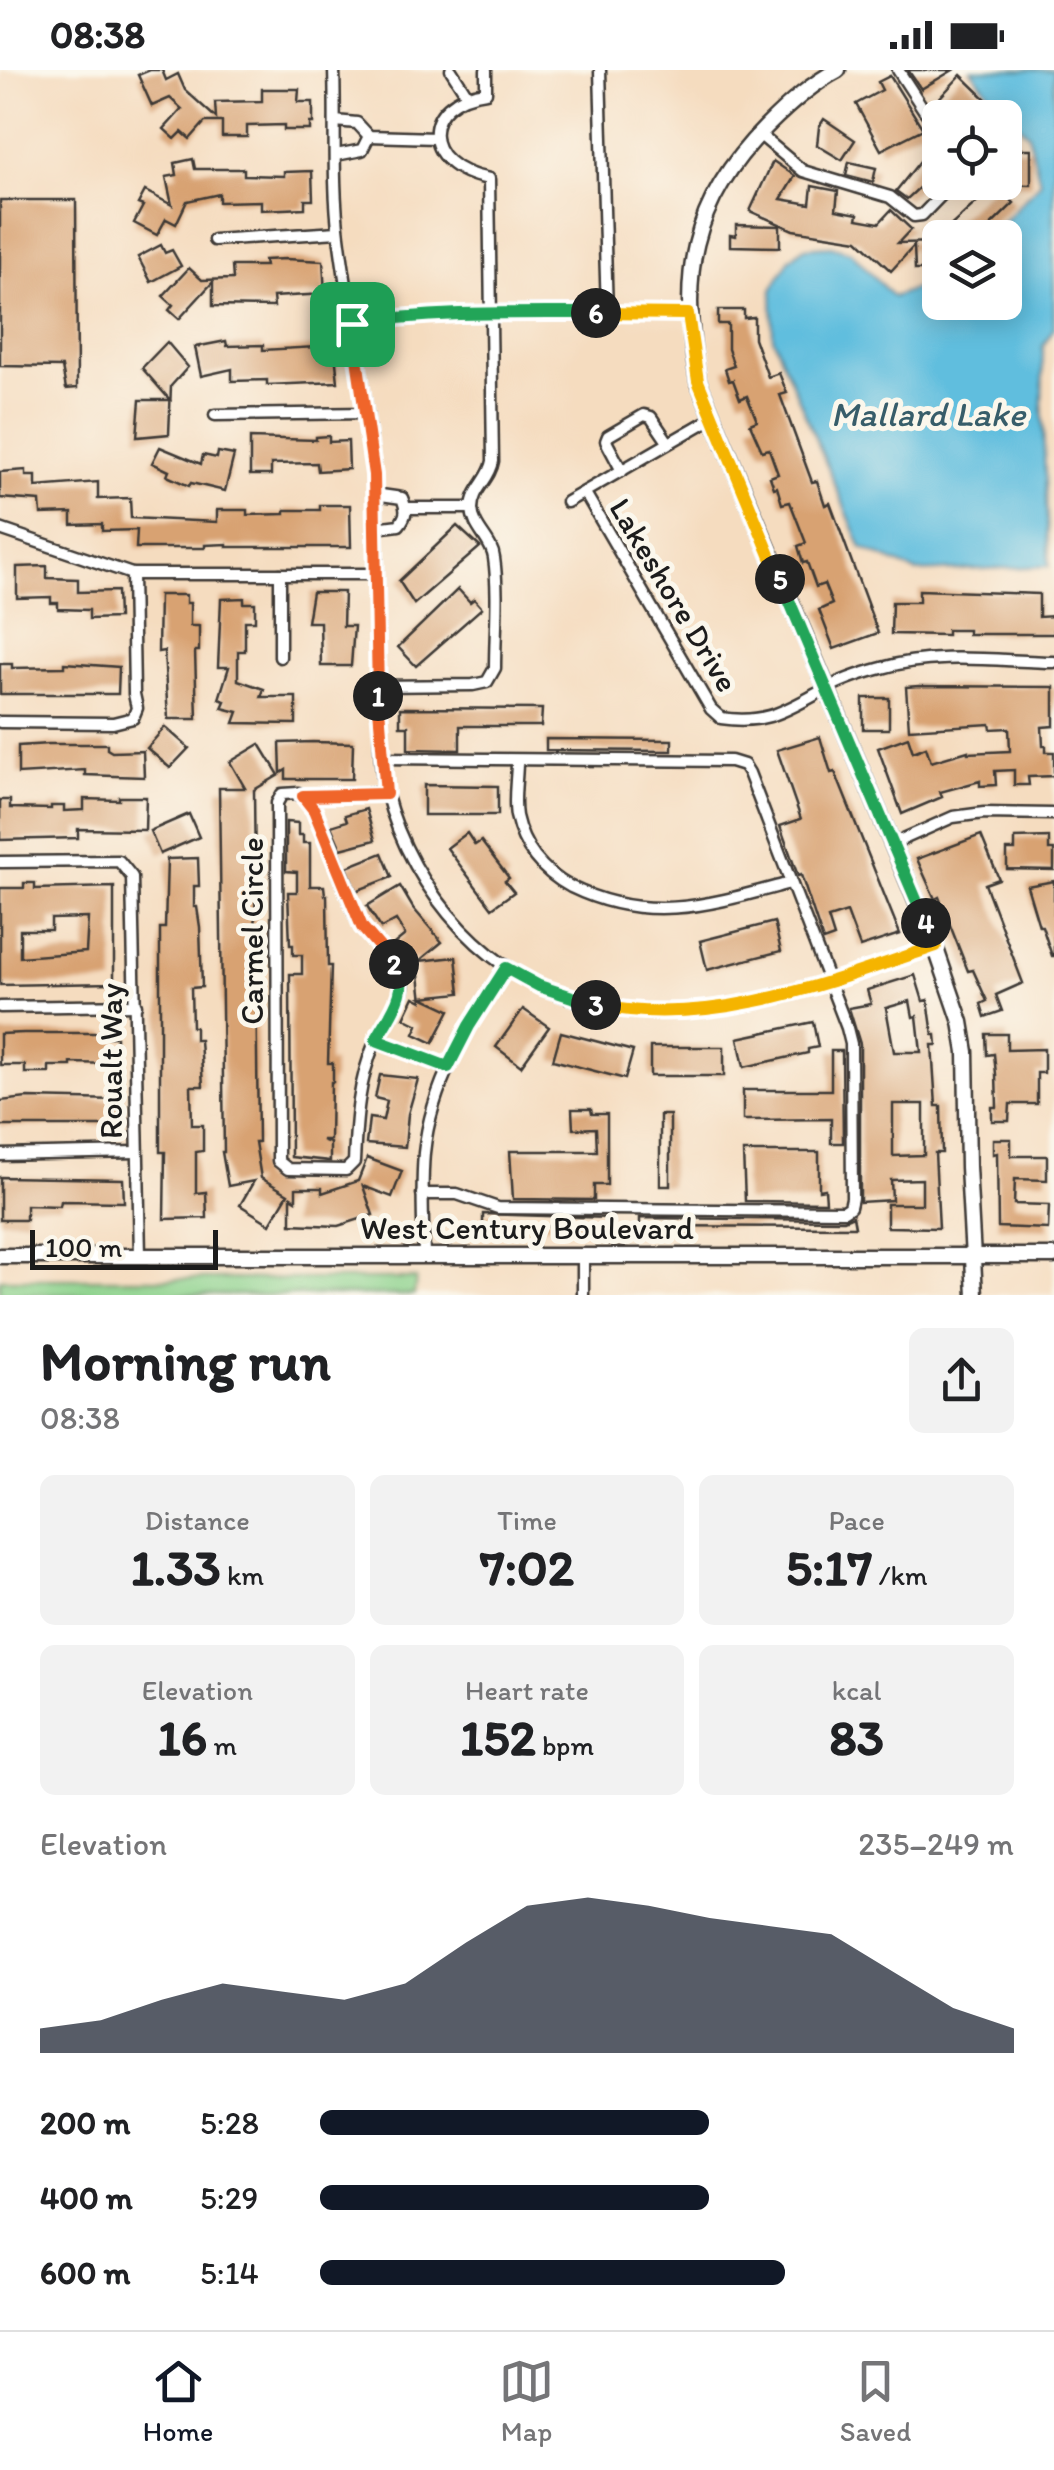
<!DOCTYPE html>
<meta charset="utf-8">
<style>
:root{--surface:#fff;--page:#f2f2f2;--text:#202124;--muted:#757577;--line:#e0e0e0;--accent:#111827}
body{margin:0;font-family:Itim,sans-serif;background:var(--page);color:var(--text);height:100vh;display:flex;flex-direction:column;font-size:38px;white-space:nowrap}
*{box-sizing:border-box;margin:0}
p{font-size:32px;color:var(--muted)}
.icon{flex:none;width:55px;height:55px;fill:none;stroke:currentColor;stroke-width:2;stroke-linecap:round;stroke-linejoin:round}
.map{position:relative;height:1225px;overflow:hidden}
.drawer{display:flex;flex-direction:column;background:var(--surface);flex:1}
.drawer>*{flex:none}
.fabs{position:absolute;left:922px;top:30px;display:grid;gap:20px}
.fabs a{display:grid;place-items:center;width:100px;height:100px;border-radius:15px;background:var(--surface);box-shadow:0 5px 25px #0003;font-size:50px}
.scale{position:absolute;left:30px;bottom:25px;width:188px;box-sizing:border-box;padding-left:10px;border:5px solid #1c1c1c;border-top:0;font-size:28px;line-height:35px;white-space:nowrap;color:#1c1c1c;-webkit-text-stroke:8px #fbf7ec;paint-order:stroke}
.pin{position:absolute;display:grid;place-items:center;width:85px;height:85px;color:#fff;margin:-42px;border-radius:20px;box-shadow:0 5px 15px #0006}
.km{position:absolute;width:50px;height:50px;margin:-25px;border-radius:50%;background:#222;color:#fff;font-size:28px;line-height:50px;text-align:center}
.round{display:grid;place-items:center;flex:none;width:105px;height:105px;border-radius:15px;background:var(--page)}
.summary{display:flex;align-items:center;justify-content:space-between;height:170px;padding:0 40px}
h1{font-size:55px;font-weight:700;line-height:75px}
.stats{display:grid;grid-template-columns:repeat(3,1fr);gap:15px;height:170px;padding:10px 40px}
.stats div{display:grid;align-content:center;border-radius:15px;background:var(--page);text-align:center}
.stats b{font-size:50px;font-weight:700}
.stats small{font-size:28px;font-weight:400}
.stats p{font-size:28px}
.chart{height:280px;padding:20px 40px}
.chart p{display:flex;justify-content:space-between}
.chart svg{width:100%;height:180px;margin-top:10px;fill:var(--accent);opacity:.7}
ul{padding:0 40px;list-style:none;font-size:32px}
li{display:grid;grid-template-columns:160px 120px 1fr;align-items:center;height:75px}
li i{height:25px;border-radius:12px;background:var(--accent)}
.status{display:flex;justify-content:space-between;align-items:center;height:70px;padding:0 50px;background:var(--surface);direction:ltr}
.status svg{height:28px;fill:currentColor}
.tabs{display:flex;justify-content:space-around;align-items:center;height:140px;border-top:2px solid var(--line);background:var(--surface);font-size:28px;color:var(--muted)}
.tabs a{display:grid;justify-items:center;gap:5px}
.tabs .selected{color:var(--accent)}
.map>svg:first-child{display:block}
</style>
<div class="status"><b>08:38</b><svg viewBox="0 0 49 12"><path d="M0 12V9h3v3zM5 12V6h3v6zM10 12V3h3v9zM15 12V0h3v12zM26 1h20v11H26zM47 4h2v5h-2z"/></svg></div>
<div class="map">
<svg width="1054" height="1225" viewBox="0 0 1054 1225">
<rect width="100%" height="100%" fill="#fbf7ec"/>
<filter id="ink" filterUnits="userSpaceOnUse"><feTurbulence type="fractalNoise" baseFrequency=".01" numOctaves="2"/><feDisplacementMap in="SourceGraphic" scale="20" xChannelSelector="R" yChannelSelector="G"/><feConvolveMatrix kernelMatrix="1 2 1 2 8 2 1 2 1" color-interpolation-filters="sRGB"/></filter>
<filter id="wash" filterUnits="userSpaceOnUse"><feTurbulence type="fractalNoise" baseFrequency=".0048" numOctaves="4" result="noise"/><feDisplacementMap in="SourceGraphic" scale="40" xChannelSelector="R" yChannelSelector="G"/><feGaussianBlur stdDeviation="2.25" result="paint"/><feColorMatrix in="noise" values="0 0 0 0 0 0 0 0 0 0 0 0 0 0 0 0 0 1.4 0 .05"/><feComposite in="paint" operator="in"/></filter>
<g filter="url(#wash)">
<rect width="100%" height="100%" fill="#f5dcbf"/>
<path fill="#8bd18b" stroke="#547654" stroke-width="2.5" d="M0,1209H416L414,1225H0Z"/>
<path fill="#60bede" stroke="#3e6d7d" stroke-width="2.5" d="M971,0H1054V258L1043,276L1042,332L1049,496L916,502L862,478L773,268L772,220L789,190L803,178L831,176L851,182L893,227L940,209V232H1005V168L989,167L1040,112L1028,64L996,32Z"/>
<g id="blocks">
<g fill="#d8a272" fill-rule="evenodd">
<path d="M150,0H162L166,10L178,4L185,20L216,48L215,32L262,31V19H299L298,32H313V53H310V60H284V55L247,56V67H222V52H205L190,69L182,62L175,69L164,59L182,39L170,28L152,36L138,5Z"/>
<path d="M908,0H953L921,19Z"/>
<path d="M961,5L1017,59L1005,72V48H968L963,43L958,48H942L932,36Z"/>
<path d="M890,6L923,59L881,80L856,34L882,20L878,12Z"/>
<path d="M824,49L855,70L842,90L817,75L819,57Z"/>
<path d="M940,77V97L922,115L907,129L896,121L924,86L927,89Z"/>
<path d="M1005,79H1031V115L996,114L1005,112Z"/>
<path d="M193,89L195,99H244V105L284,106V102L312,101L313,130H305V138L261,140V131L219,132V124L187,131L176,154L166,149L157,165L134,153L143,136L138,134L145,121L172,135L166,107L177,105L175,93Z"/>
<path d="M773,91L795,106L781,129L810,134L812,116L838,121L836,140L858,144L857,149L879,153L891,140L911,159L898,173L940,172V200H915L914,176L891,201L858,170L793,160L750,141Z"/>
<path d="M849,92L876,98L873,112L846,105Z"/>
<path d="M996,114L1014,133L978,168H950L944,162Z"/>
<path d="M0,130H76L77,318L66,319L62,297L0,296Z"/>
<path d="M736,155L780,156V177L730,176V165L736,166Z"/>
<path d="M161,175L165,183L172,180L181,196L151,212L138,187Z"/>
<path d="M286,189L323,191L325,224L273,227L274,237L213,236V212L179,249L169,240L173,235L163,226L189,198L202,210L233,209L232,196H265L264,190Z"/>
<path d="M718,240H744V248L754,247V268L768,307L779,303L787,323L780,325L812,412L817,411L825,435L830,433L878,563L834,579L819,540L832,534L824,514L816,517L807,492L803,493L798,476L806,473L790,432L782,434L777,417L774,418L770,407L778,404L769,379L762,381L750,354L757,351L747,326L740,329L733,310L729,311L725,299L734,296L728,279V254H718Z"/>
<path d="M226,271L227,276L263,275V280L316,277L317,284L335,283L338,312L267,315V310L232,311V299L201,306L195,277Z"/>
<path d="M167,272L188,297L171,316L169,364L137,367L140,330H170L142,298Z"/>
<path d="M329,366V372L348,371L349,399L318,401L317,393L271,394V405H250V368L316,370V367Z"/>
<path d="M160,377L201,394L203,385L217,388L218,382L234,385L225,421L191,413L189,416L167,406L169,401L152,393Z"/>
<path d="M26,400V406H36V417L98,412V429L130,428L131,448L217,452V440H247V445L285,444V440H320V435H350L351,477H227V474L205,475V478H136L137,460L102,461V454L72,455V443L41,444L40,431L0,428V402Z"/>
<path d="M457,456L480,477L414,534L399,511Z"/>
<path d="M47,496V508L78,509V522L117,521L118,548L89,549V540L58,539V533H51V527L17,528V497Z"/>
<path d="M458,519L470,532L474,529L482,538L416,596L398,577Z"/>
<path d="M919,520L1039,524V547L1054,546V564H968V560H947V565L891,564L892,532H919Z"/>
<path d="M312,522H344L343,556H354L351,596H321L320,552H307Z"/>
<path d="M159,525H186V533H190V556H199V581H195L197,649H168L164,581L158,582Z"/>
<path d="M244,528V533H255V551H245V581H238V610L264,619L261,627H296V654L234,653L238,642L222,638L225,631L219,629L229,597H218L221,529Z"/>
<path d="M64,593L119,597L118,624H0V594H12V598L64,597Z"/>
<path d="M919,616L1054,617V656L1042,657L1043,676H1046V682H1054V706L1028,707L1029,715H1014V700L995,701L996,715L980,716V711L940,722L942,727L902,744L878,678L908,667L913,682L926,677L931,692L968,681V683L1010,681L1009,658L991,659L990,654L909,659L906,617Z"/>
<rect x="863" y="628" width="26" height="31"/>
<path d="M400,638L542,639L541,656H460V680L408,679V656H400Z"/>
<path d="M165,657L189,678L170,698L147,678Z"/>
<path d="M820,667L831,703L835,702L900,864L860,877L847,842L828,848L834,867L823,871L801,805L798,806L780,756L801,749L777,680Z"/>
<path d="M546,669L672,670V681L546,680Z"/>
<path d="M313,672L353,673L352,709H286V700L281,703L280,673Z"/>
<path d="M49,674H107V679L112,682L143,681L144,707L85,705V700L18,704V676Z"/>
<path d="M260,674L279,705L254,720L258,1072H255L261,1108L288,1124L270,1154L240,1135L254,1111L228,1116L222,1082H224L219,718H245L230,692Z"/>
<path d="M424,715L498,716V745H424Z"/>
<path d="M119,727H146L145,760L78,759V768L0,770V730H10V738L51,739V736H64V741L84,740V729L119,730Z"/>
<path d="M366,739L375,770L341,779L331,756L347,751L345,745Z"/>
<path d="M189,744L199,767L160,784L150,761Z"/>
<path d="M286,752L298,753V765H303V773H310V816H324L325,825H327L328,896H331L328,993H333V1012H331L330,1070H322L330,1073V1091L291,1087L290,904H302V885H293V875H290L288,822H297V802L286,801Z"/>
<path d="M467,763L475,775L481,771L509,808L505,811L514,822L492,838L447,778Z"/>
<path d="M981,765L999,809L985,814L1023,913L996,925L1002,941L985,947L981,934L987,931L973,900L968,901L939,827L935,829L917,789Z"/>
<path d="M1049,767V780H1054V800L1007,799V780H1015V768Z"/>
<path d="M382,783L392,807L356,821L347,797Z"/>
<path d="M198,788L199,816H194V837H197L200,857L202,917L191,918L192,957H195V970H200L203,1016H191L192,1055H203V1081L196,1082V1123L206,1122L207,1148L164,1149L165,1082H160V858H165L167,789Z"/>
<path d="M1054,811V886H1052L1042,856H1039L1027,816Z"/>
<path d="M24,813H35V819L114,817V913L0,915V818H24ZM88,848L86,882L20,887V860H51V849Z"/>
<path d="M400,816L413,838L442,872L419,891L456,887L460,923L422,927L450,940L433,973L414,964L418,955L404,948L414,927L422,931L417,887L410,893L394,874L405,865L396,850L381,858L367,836Z"/>
<path d="M774,852L781,881L707,900L700,871Z"/>
<path d="M915,905L923,931L928,930L933,965H936L937,975H932L936,1036H941L942,1083H935L939,1158L887,1157V1134H922V1109L891,1110L892,1130L860,1132V974L849,938L871,934L867,920ZM910,931L913,947L917,946L921,982H894L886,938ZM893,1034H924V1085L893,1086Z"/>
<path d="M523,939L549,957L521,996L496,977Z"/>
<path d="M813,952L818,977L808,979V983L744,997L738,968Z"/>
<path d="M561,962L633,981L625,1009L553,990Z"/>
<path d="M24,963H106V967H116V994L71,993V996H49V1003H25V995H0V964Z"/>
<path d="M986,964H1007V980L1044,979V1003H1037V1034H1010L1009,1051H992V1037H997L996,1004L994,984L987,985Z"/>
<rect x="650" y="977" width="74" height="29"/>
<path d="M831,981H842L843,1073H831V1049L743,1050V1020H831Z"/>
<path d="M380,1005L418,1009L408,1044L405,1077L366,1074L369,1048L383,1050L387,1031L375,1028Z"/>
<path d="M27,1028L120,1030L121,1056H0V1031Z"/>
<path d="M572,1039H591L592,1044H607V1115H594V1130L513,1129L510,1081H597L596,1058L573,1059Z"/>
<rect x="660" y="1045" width="10" height="71"/>
<path d="M993,1069H1011V1086H1047V1110L1015,1109L1014,1134L1049,1135L1048,1159L998,1157L997,1083L993,1084Z"/>
<path d="M743,1082H819V1120L825,1119L826,1132L745,1131Z"/>
<path d="M367,1088L402,1101L392,1127L363,1116L373,1145L338,1156L291,1154V1127L296,1130V1118H322V1123L358,1111Z"/>
<path d="M0,1107L123,1109L124,1132L61,1131L60,1136L26,1135V1150H0Z"/>
<path d="M483,1144L611,1148V1157L483,1156Z"/>
<path d="M853,1146L855,1157L640,1156V1148L844,1150Z"/>
</g>
</g>
</g>
<g filter="url(#ink)">
<use href="#blocks" fill-opacity="0" stroke="#3d3934" stroke-width="2.5"/>
<g fill="none" stroke-linecap="round" stroke-linejoin="round">
<defs>
<g id="street">
<path d="M334,0C336,55 332,112 339,166C349,246 367,325 374,405C379,483 375,562 379,639C380,667 379,696 386,722C399,773 426,821 462,859C596,999 779,930 935,876"/>
<path d="M451,0L467,25"/>
<path d="M600,0L607,243"/>
<path d="M898,0L924,40L940,59"/>
<path d="M335,51L357,53L369,66L436,68"/>
<path d="M759,64L803,101L890,127L914,146L922,145L954,112"/>
<path d="M336,85L362,80L369,66"/>
<path d="M214,170L338,162"/>
<path d="M353,254C463,236 576,243 688,244"/>
<path d="M215,345L367,343"/>
<path d="M622,401L606,371L608,366L644,345L651,347L668,372"/>
<path d="M585,423L711,639L721,648C767,655 786,640 824,620C841,610 863,603 882,598C935,582 999,591 1054,592"/>
<path d="M374,424L402,428C407,440 407,445 399,455L375,458"/>
<path d="M567,432L714,347"/>
<path d="M407,438H472"/>
<path d="M0,459L132,504H376"/>
<path d="M280,504V587"/>
<path d="M377,616L473,615L487,612L495,598C495,562 499,523 494,488C492,470 473,459 472,439C472,419 490,410 493,391L489,109C417,96 420,30 486,22V0"/>
<path d="M0,652L113,653L133,648L137,638L134,624L132,504"/>
<path d="M381,688L731,691L744,695L749,703L847,958L851,974L852,1128L850,1137L844,1141L498,1138L457,1124H422"/>
<path d="M517,691C517,709 513,729 516,746C523,778 543,802 571,817C649,855 712,834 790,813"/>
<path d="M298,723C328,743 341,821 360,854C371,873 406,893 403,917C400,935 383,954 375,972C358,1012 356,1050 354,1092L346,1100L288,1099L278,1091L277,733L282,724Z"/>
<path d="M303,726L386,723"/>
<path d="M892,774L953,747L984,743L1054,744"/>
<path d="M0,792L119,791L132,807L140,1186"/>
<path d="M0,937L136,935"/>
<path d="M376,970L448,997"/>
<path d="M0,1085L137,1082"/>
<path d="M424,1185C423,1151 421,1117 424,1083C431,1013 469,955 506,898"/>
<path d="M583,1225V1185"/>
</g>
<g id="secondary">
<path d="M838,0C811,14 788,35 766,57C690,133 679,208 698,311L935,876L961,952L966,982L968,1097L975,1225"/>
<path d="M0,1186H1054"/>
</g>
</defs>
<use href="#street" stroke="#3d3934" stroke-width="15"/>
<use href="#secondary" stroke="#3d3934" stroke-width="19"/>
<use href="#street" stroke="#fff" stroke-width="10"/>
<use href="#secondary" stroke="#fff" stroke-width="14"/>
</g>
</g>
<g fill="none" stroke-linecap="round" stroke-linejoin="round" filter="url(#ink)">
<defs>
<path id="split-1" d="M352,254L374,405L378,626"/>
<path id="split-2" d="M378,626L386,724L303,726L314,740L362,857L394,894"/>
<path id="split-3" d="M394,894C414,918 388,947 376,970L448,997L469,956L506,898L539,916L596,935"/>
<path id="split-4" d="M596,935C710,959 828,913 936,876L926,853"/>
<path id="split-5" d="M780,509L926,853"/>
<path id="split-6" d="M596,243L688,244L698,311L780,509"/>
<path id="split-7" d="M352,254C433,241 514,243 596,243"/>
</defs>
<use href="#split-1" stroke="#fff" stroke-width="20"/>
<use href="#split-2" stroke="#fff" stroke-width="20"/>
<use href="#split-3" stroke="#fff" stroke-width="20"/>
<use href="#split-4" stroke="#fff" stroke-width="20"/>
<use href="#split-5" stroke="#fff" stroke-width="20"/>
<use href="#split-6" stroke="#fff" stroke-width="20"/>
<use href="#split-7" stroke="#fff" stroke-width="20"/>
<use href="#split-1" stroke="#f0652b" stroke-width="12"/>
<use href="#split-2" stroke="#f0652b" stroke-width="12"/>
<use href="#split-3" stroke="#22a559" stroke-width="12"/>
<use href="#split-4" stroke="#f5b400" stroke-width="12"/>
<use href="#split-5" stroke="#22a559" stroke-width="12"/>
<use href="#split-6" stroke="#f5b400" stroke-width="12"/>
<use href="#split-7" stroke="#22a559" stroke-width="12"/>
</g>
<g text-anchor="middle" dominant-baseline="central" stroke-width="10" stroke-linejoin="round" paint-order="stroke">
<g font-size="32" fill="#1c1c1c" stroke="#fbf7ec">
<text transform="translate(674 525) rotate(59)">Lakeshore Drive</text>
<text transform="translate(252 861) rotate(-90)">Carmel Circle</text>
<text transform="translate(111 991) rotate(-90)">Roualt Way</text>
<text x="527" y="1158">West Century Boulevard</text>
</g>
<g font-size="35" font-style="italic" fill="#375d6a" stroke="#fbf7ec">
<text x="928" y="344">Mallard Lake</text>
</g>
</g>
</svg>
<div class="fabs">
<a><svg class="icon" aria-label="locate" viewBox="0 0 24 24"><circle cx="12" cy="12" r="6"/><path d="M12 2v4M12 18v4M2 12h4M18 12h4"/></svg></a>
<a><svg class="icon" aria-label="layers" viewBox="0 0 24 24"><path d="M12 4l9 5-9 5-9-5zM3 14l9 5 9-5"/></svg></a>
</div>
<div class="scale">100 m</div>
<div class="pin" style="left:352px;top:254px;background:#1e9e55"><svg class="icon" aria-label="arrive" viewBox="0 0 24 24"><path d="M6 21V4h12l-3 4 3 4H6"/></svg></div>
<b class="km" style="left:378px;top:626px">1</b>
<b class="km" style="left:394px;top:894px">2</b>
<b class="km" style="left:596px;top:935px">3</b>
<b class="km" style="left:926px;top:853px">4</b>
<b class="km" style="left:780px;top:509px">5</b>
<b class="km" style="left:596px;top:243px">6</b>
</div>
<section class="drawer">
<div class="summary"><div><h1>Morning run</h1><p>08:38</p></div><a class="round"><svg class="icon" aria-label="share" viewBox="0 0 24 24"><path d="M12 15V3M7 8l5-5 5 5M5 13v7h14v-7"/></svg></a></div>
<div class="stats">
<div><p>Distance</p><b>1.33<small> km</small></b></div>
<div><p>Time</p><b>7:02</b></div>
<div><p>Pace</p><b>5:17<small> /km</small></b></div>
</div>
<div class="stats">
<div><p>Elevation</p><b>16<small> m</small></b></div>
<div><p>Heart rate</p><b>152<small> bpm</small></b></div>
<div><p>kcal</p><b>83</b></div>
</div>
<div class="chart"><p><span>Elevation</span>235–249 m</p>
<svg viewBox="0 0 160 44" preserveAspectRatio="none"><path d="M0 44V38L10 36L20 31L30 27L40 29L50 31L60 27L70 17L80 8L90 6L100 8L110 11L120 13L130 15L140 24L150 33L160 38V44z"/></svg>
</div>
<ul>
<li><b>200 m</b>5:28<i style="width:56%"></i></li>
<li><b>400 m</b>5:29<i style="width:56%"></i></li>
<li><b>600 m</b>5:14<i style="width:67%"></i></li>
</ul>
</section>
<nav class="tabs">
<a class="selected"><svg class="icon" aria-label="home" viewBox="0 0 24 24"><path d="M3 11l9-7 9 7M6 9v11h12V9"/></svg>Home</a>
<a><svg class="icon" aria-label="map" viewBox="0 0 24 24"><path d="M3 6l6-2 6 2 6-2v14l-6 2-6-2-6 2zM9 4v14M15 6v14"/></svg>Map</a>
<a><svg class="icon" aria-label="saved" viewBox="0 0 24 24"><path d="M7 4h10v16l-5-4-5 4z"/></svg>Saved</a>
</nav>
